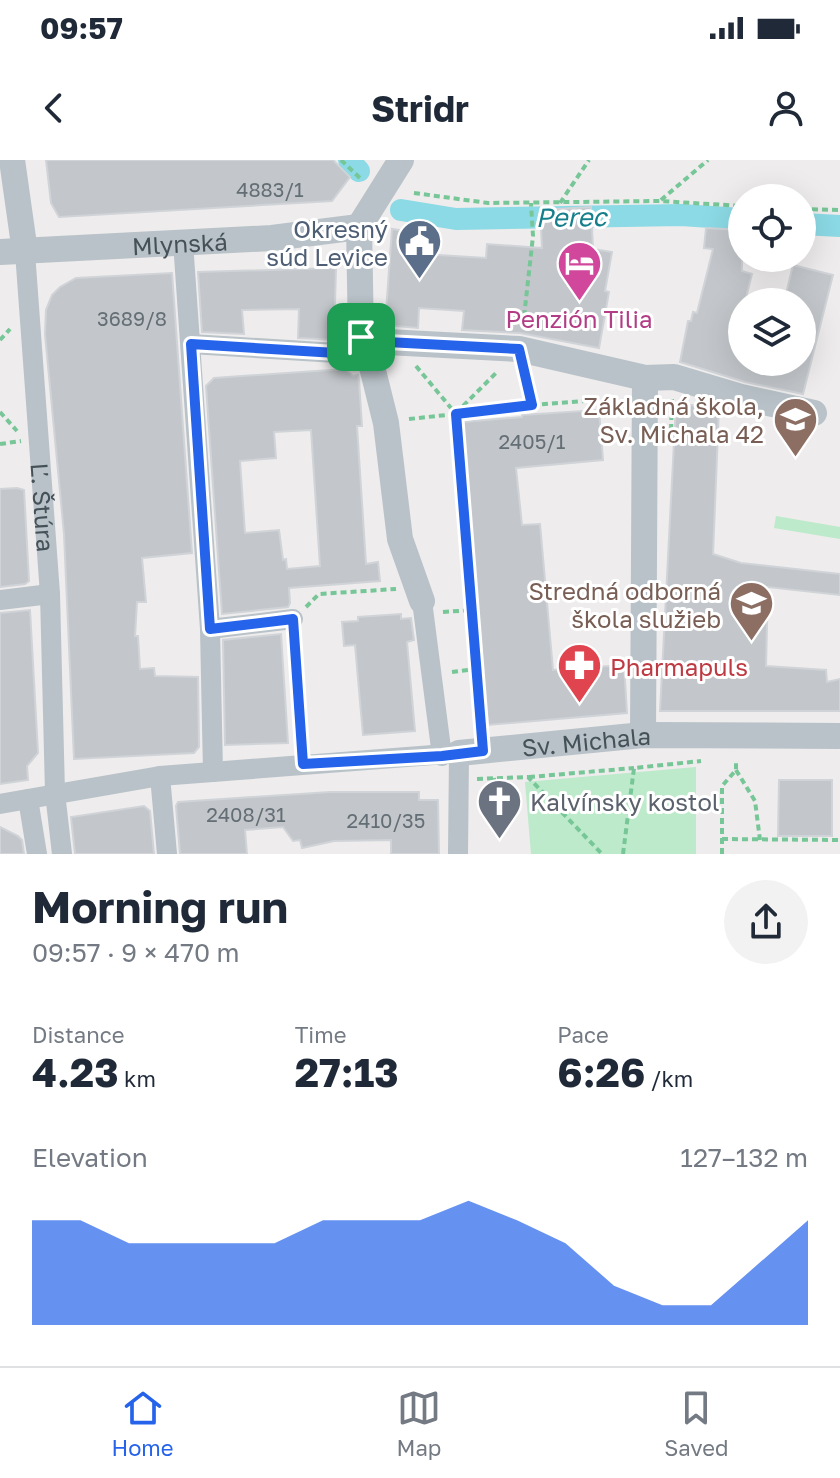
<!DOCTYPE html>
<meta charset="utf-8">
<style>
:root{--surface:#fff;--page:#f2f2f3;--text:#1f2937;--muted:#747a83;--line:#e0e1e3;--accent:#2563eb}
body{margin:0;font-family:"Golos Text",sans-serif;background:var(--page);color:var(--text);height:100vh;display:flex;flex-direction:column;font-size:30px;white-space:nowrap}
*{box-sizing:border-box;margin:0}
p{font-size:26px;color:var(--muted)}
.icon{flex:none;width:44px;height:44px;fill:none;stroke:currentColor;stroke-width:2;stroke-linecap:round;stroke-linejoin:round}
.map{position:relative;height:694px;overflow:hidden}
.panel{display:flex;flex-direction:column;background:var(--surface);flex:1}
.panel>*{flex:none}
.buttons{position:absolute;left:728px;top:24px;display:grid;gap:16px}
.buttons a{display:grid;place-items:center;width:88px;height:88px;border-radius:50%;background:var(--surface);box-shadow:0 8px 32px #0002;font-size:40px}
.pin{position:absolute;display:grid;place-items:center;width:68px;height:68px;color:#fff;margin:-34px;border-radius:16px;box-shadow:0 4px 12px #0006}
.round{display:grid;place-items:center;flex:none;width:84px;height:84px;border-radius:42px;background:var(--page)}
.head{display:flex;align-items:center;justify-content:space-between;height:136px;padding:0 32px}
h1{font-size:44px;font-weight:700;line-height:60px}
.stats{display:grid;grid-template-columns:repeat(3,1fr);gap:12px;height:136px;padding:8px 32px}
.stats div{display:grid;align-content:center}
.stats b{font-size:40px;font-weight:700}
.stats small{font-size:22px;font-weight:400}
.stats p{font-size:22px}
.chart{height:224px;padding:16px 32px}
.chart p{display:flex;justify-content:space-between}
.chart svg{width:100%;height:144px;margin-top:8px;fill:var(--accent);opacity:.7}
.status{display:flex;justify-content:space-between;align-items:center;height:56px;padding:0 40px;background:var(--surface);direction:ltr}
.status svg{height:22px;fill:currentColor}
header{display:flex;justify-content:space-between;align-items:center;height:104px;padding:0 32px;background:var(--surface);font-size:36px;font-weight:700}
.tabs{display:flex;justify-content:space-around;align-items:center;height:112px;border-top:2px solid var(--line);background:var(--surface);font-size:22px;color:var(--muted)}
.tabs a{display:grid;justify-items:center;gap:4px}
.tabs .current{color:var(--accent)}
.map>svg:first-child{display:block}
</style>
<div class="status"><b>09:57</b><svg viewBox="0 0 49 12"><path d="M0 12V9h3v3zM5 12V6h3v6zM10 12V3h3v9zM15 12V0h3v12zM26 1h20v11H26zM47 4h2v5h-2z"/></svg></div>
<header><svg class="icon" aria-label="back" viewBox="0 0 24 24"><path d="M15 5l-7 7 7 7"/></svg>Stridr<svg class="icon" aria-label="person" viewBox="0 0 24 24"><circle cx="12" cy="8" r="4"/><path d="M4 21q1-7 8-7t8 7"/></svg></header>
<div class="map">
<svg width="840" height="694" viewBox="0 0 840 694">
<rect width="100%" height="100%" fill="#eeecec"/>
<g fill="#bceaca">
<path d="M776,356L840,367V379L774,368Z"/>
<path d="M696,607V694H531L525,622Z"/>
</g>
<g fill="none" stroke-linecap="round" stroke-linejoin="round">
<g stroke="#8bdae5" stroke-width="22">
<path d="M349,0L359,11"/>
<path d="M401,50L456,59L681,55L742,59"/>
<path d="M802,64L840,66"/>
</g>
</g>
<g fill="#c3c7cb" stroke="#d0d3d7" stroke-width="2" fill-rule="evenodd">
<path d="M46,0H333L350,17L332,41L59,57L51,43Z"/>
<path d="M591,47L593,89L612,92L605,131L609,132L599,188L520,173L462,170L464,151L419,148L418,168L385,165L392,69L425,74L423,94L486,98L487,84L542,88L540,50Z"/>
<path d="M706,68L742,70V111L752,114L745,142H742L737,173L742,174V202H802V142H784L793,105L833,115L803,234L745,222L680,202L688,161H691L693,152L697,153L713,89L704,88Z"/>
<path d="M336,108L334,180L298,178L299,149L242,150L244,174L202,172L198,112Z"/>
<path d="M172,113L192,393L142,398L146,442H137L135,476H138L140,509L154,508L155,516L198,517L199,587L194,593L74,599L64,374L45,174L46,150L52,135L60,127L76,118Z"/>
<path d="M345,209L353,216L358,215L359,220L362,266H357L366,404L378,402L380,421L289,428L290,443L288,447L222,454L206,226L214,218ZM311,270L320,406L287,409L286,399L283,400L279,370L245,373L240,301L276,298L274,272Z"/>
<path d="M676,244L719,247L713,394L741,403L840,414V435L768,427L766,506L826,510L827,522L840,519V551H660Z"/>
<path d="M599,250L603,300L516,308L522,365L540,364L553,510L624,505L627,553L488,565L462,262L522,257V255Z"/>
<path d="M17,328L24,330L29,421L25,424L0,427V329Z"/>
<path d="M30,450L38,593L27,606L28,620L0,624V453Z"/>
<path d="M401,454V459L411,458L414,480L407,482L415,571L363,575L355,485L344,486L342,462L358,461V457Z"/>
<path d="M281,474L288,583L225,585L223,480Z"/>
<path d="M779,620H832V676H778Z"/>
<path d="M330,632H419V640H438L439,694H391V680L334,681L302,688L300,680L293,681L283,667L245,670L247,694H180L176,646L178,642Z"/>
<path d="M144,646L150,651L154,694H75L71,657Z"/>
<path d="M0,667L18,676L22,680L24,694H0Z"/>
</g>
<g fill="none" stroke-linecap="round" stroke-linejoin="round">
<g stroke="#76c697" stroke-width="4" stroke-dasharray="6 4" stroke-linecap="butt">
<path d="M341,0L362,20"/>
<path d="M414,33L488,43L660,41L742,46"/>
<path d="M661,40L708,0"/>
<path d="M560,43L589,0"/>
<path d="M802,49L840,50"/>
<path d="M523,166L533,76L531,43"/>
<path d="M0,180L10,169"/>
<path d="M416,206L456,254L532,245L525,214"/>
<path d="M532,245L599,240"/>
<path d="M0,252L17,271"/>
<path d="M456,253L498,211"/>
<path d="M409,259L456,254L482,569"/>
<path d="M671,270L672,239"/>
<path d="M0,284L21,281"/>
<path d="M306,447L319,434L396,429"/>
<path d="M443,452L472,450"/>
<path d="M294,479L301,586"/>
<path d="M452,512L477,509"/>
<path d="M736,610L755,641L760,680"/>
<path d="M529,617L634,608"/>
<path d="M494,618L498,674"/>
<path d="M477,619L528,617L602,694"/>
<path d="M722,679L840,680"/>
<path d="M623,694L634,608L701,601"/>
<path d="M722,694V626L736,610V600"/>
</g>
<g stroke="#b8c2c8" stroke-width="20">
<path d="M183,82L210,469L213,612"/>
<path id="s1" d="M25,92L50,434L55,633L62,694"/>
<path d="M191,184L369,195"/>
<path d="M0,440L50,434"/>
<path d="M422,441L442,596"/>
<path d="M210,469L293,459"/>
<path d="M160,616L167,694"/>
<path d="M28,639L37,694"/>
<path d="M0,644L160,616L459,593L458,694"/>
</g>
<g stroke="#b8c2c8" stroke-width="26">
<path d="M12,0L25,92"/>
<path d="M359,67L361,177L369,195L386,263L400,379L422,441"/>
<path d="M359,67L401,0"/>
<path id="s2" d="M0,92L272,78L359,67"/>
<path d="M361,177L387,182L519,189L645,218L643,575"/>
<path d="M645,218L674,217L741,237L814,253"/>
<path id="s3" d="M459,593L643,575L840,576"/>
</g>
</g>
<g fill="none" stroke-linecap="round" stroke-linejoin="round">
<defs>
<path id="route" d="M361,177L387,182L519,189L532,245L456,254L483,591L442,596L303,604L293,459L210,469L191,184L369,195Z"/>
</defs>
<use href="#route" stroke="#fff" stroke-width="16"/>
<use href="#route" stroke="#2563eb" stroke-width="10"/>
</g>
<defs>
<symbol id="civic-pin" viewBox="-11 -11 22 30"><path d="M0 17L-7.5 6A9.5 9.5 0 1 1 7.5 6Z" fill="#5c6f8a" stroke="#fff"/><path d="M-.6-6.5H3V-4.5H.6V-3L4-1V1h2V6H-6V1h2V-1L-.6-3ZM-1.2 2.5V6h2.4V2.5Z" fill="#fff"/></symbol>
<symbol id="hotel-pin" viewBox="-11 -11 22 30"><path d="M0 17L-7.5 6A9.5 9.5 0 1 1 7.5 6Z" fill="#d1479c" stroke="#fff"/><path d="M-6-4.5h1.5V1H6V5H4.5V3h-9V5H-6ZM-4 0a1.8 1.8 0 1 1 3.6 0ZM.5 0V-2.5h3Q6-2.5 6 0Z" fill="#fff"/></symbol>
<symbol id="school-pin" viewBox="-11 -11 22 30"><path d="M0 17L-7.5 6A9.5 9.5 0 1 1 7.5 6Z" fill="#8d6e63" stroke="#fff"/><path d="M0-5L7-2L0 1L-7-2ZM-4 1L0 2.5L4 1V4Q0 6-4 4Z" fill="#fff"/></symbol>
<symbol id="pharmacy-pin" viewBox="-11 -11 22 30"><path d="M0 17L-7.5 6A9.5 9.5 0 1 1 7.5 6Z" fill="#e0444e" stroke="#fff"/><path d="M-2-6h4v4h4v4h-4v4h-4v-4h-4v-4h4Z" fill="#fff"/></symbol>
<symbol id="church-pin" viewBox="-11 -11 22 30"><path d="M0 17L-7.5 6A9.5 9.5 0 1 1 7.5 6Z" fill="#6b7280" stroke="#fff"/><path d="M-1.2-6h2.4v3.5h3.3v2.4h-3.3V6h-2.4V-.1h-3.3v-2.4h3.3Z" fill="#fff"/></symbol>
</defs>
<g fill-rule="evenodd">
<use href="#civic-pin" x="394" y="56" width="51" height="69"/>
<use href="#hotel-pin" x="554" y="78" width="51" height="69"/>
<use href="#school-pin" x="770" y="234" width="51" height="69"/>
<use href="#school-pin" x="726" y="418" width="51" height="69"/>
<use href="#pharmacy-pin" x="554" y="480" width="51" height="69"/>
<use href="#church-pin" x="474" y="616" width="51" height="69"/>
</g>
<g text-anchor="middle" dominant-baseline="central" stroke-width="6" stroke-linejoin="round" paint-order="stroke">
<g font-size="20" fill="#646e75">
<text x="270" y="29">4883/1</text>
<text x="132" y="158">3689/8</text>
<text x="532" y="281">2405/1</text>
<text x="246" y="654">2408/31</text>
<text x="386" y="660">2410/35</text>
</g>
<g font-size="24" fill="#4e5e75" stroke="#fff" text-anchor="end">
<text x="388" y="68">Okresný<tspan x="388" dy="28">súd Levice</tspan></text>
</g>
<g font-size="24" fill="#455158" stroke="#fff">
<text stroke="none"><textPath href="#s2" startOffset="180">Mlynská</textPath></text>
<text stroke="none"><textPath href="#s1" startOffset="256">Ľ. Štúra</textPath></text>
<text stroke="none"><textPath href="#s3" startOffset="128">Sv. Michala</textPath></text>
</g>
<g font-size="24" fill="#b23c85" stroke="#fff">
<text x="579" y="158">Penzión Tilia</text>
</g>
<g font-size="24" fill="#785e54" stroke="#fff" text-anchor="end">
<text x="764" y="245">Základná škola,<tspan x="764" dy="28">Sv. Michala 42</tspan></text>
<text x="721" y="430">Stredná odborná<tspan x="721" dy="28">škola služieb</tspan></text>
</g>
<g font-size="24" fill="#be3a42" stroke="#fff" text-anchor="start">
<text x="610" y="506">Pharmapuls</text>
</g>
<g font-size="24" fill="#5b616d" stroke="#fff" text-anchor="start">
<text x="530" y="641">Kalvínsky kostol</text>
</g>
<g font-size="26" font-style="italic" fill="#167f8c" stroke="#fff">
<text transform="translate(571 57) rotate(-1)">Perec</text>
</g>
</g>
</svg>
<div class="buttons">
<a><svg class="icon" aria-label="locate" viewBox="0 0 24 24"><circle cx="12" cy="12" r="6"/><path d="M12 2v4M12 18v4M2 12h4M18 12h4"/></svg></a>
<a><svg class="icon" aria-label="layers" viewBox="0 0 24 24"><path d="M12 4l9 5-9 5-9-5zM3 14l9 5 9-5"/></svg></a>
</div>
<div class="pin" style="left:361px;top:177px;background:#1e9e55"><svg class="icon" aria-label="arrive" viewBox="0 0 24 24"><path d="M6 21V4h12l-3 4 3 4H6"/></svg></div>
</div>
<section class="panel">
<div class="head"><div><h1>Morning run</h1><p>09:57 · 9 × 470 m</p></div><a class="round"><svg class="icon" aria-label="share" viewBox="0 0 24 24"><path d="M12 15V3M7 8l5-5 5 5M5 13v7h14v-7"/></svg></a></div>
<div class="stats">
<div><p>Distance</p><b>4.23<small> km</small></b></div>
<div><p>Time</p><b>27:13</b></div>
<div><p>Pace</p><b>6:26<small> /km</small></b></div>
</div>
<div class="chart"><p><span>Elevation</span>127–132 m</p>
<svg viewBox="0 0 160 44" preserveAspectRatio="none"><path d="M0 44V12L10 12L20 19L30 19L40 19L50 19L60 12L70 12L80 12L90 6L100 12L110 19L120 32L130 38L140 38L150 25L160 12V44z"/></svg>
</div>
</section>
<nav class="tabs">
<a class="current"><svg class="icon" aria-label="home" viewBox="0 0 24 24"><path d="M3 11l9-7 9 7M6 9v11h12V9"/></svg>Home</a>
<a><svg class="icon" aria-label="map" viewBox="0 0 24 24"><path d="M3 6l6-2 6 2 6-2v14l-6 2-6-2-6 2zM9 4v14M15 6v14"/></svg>Map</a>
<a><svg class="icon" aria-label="saved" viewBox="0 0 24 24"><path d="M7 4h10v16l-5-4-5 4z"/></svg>Saved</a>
</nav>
